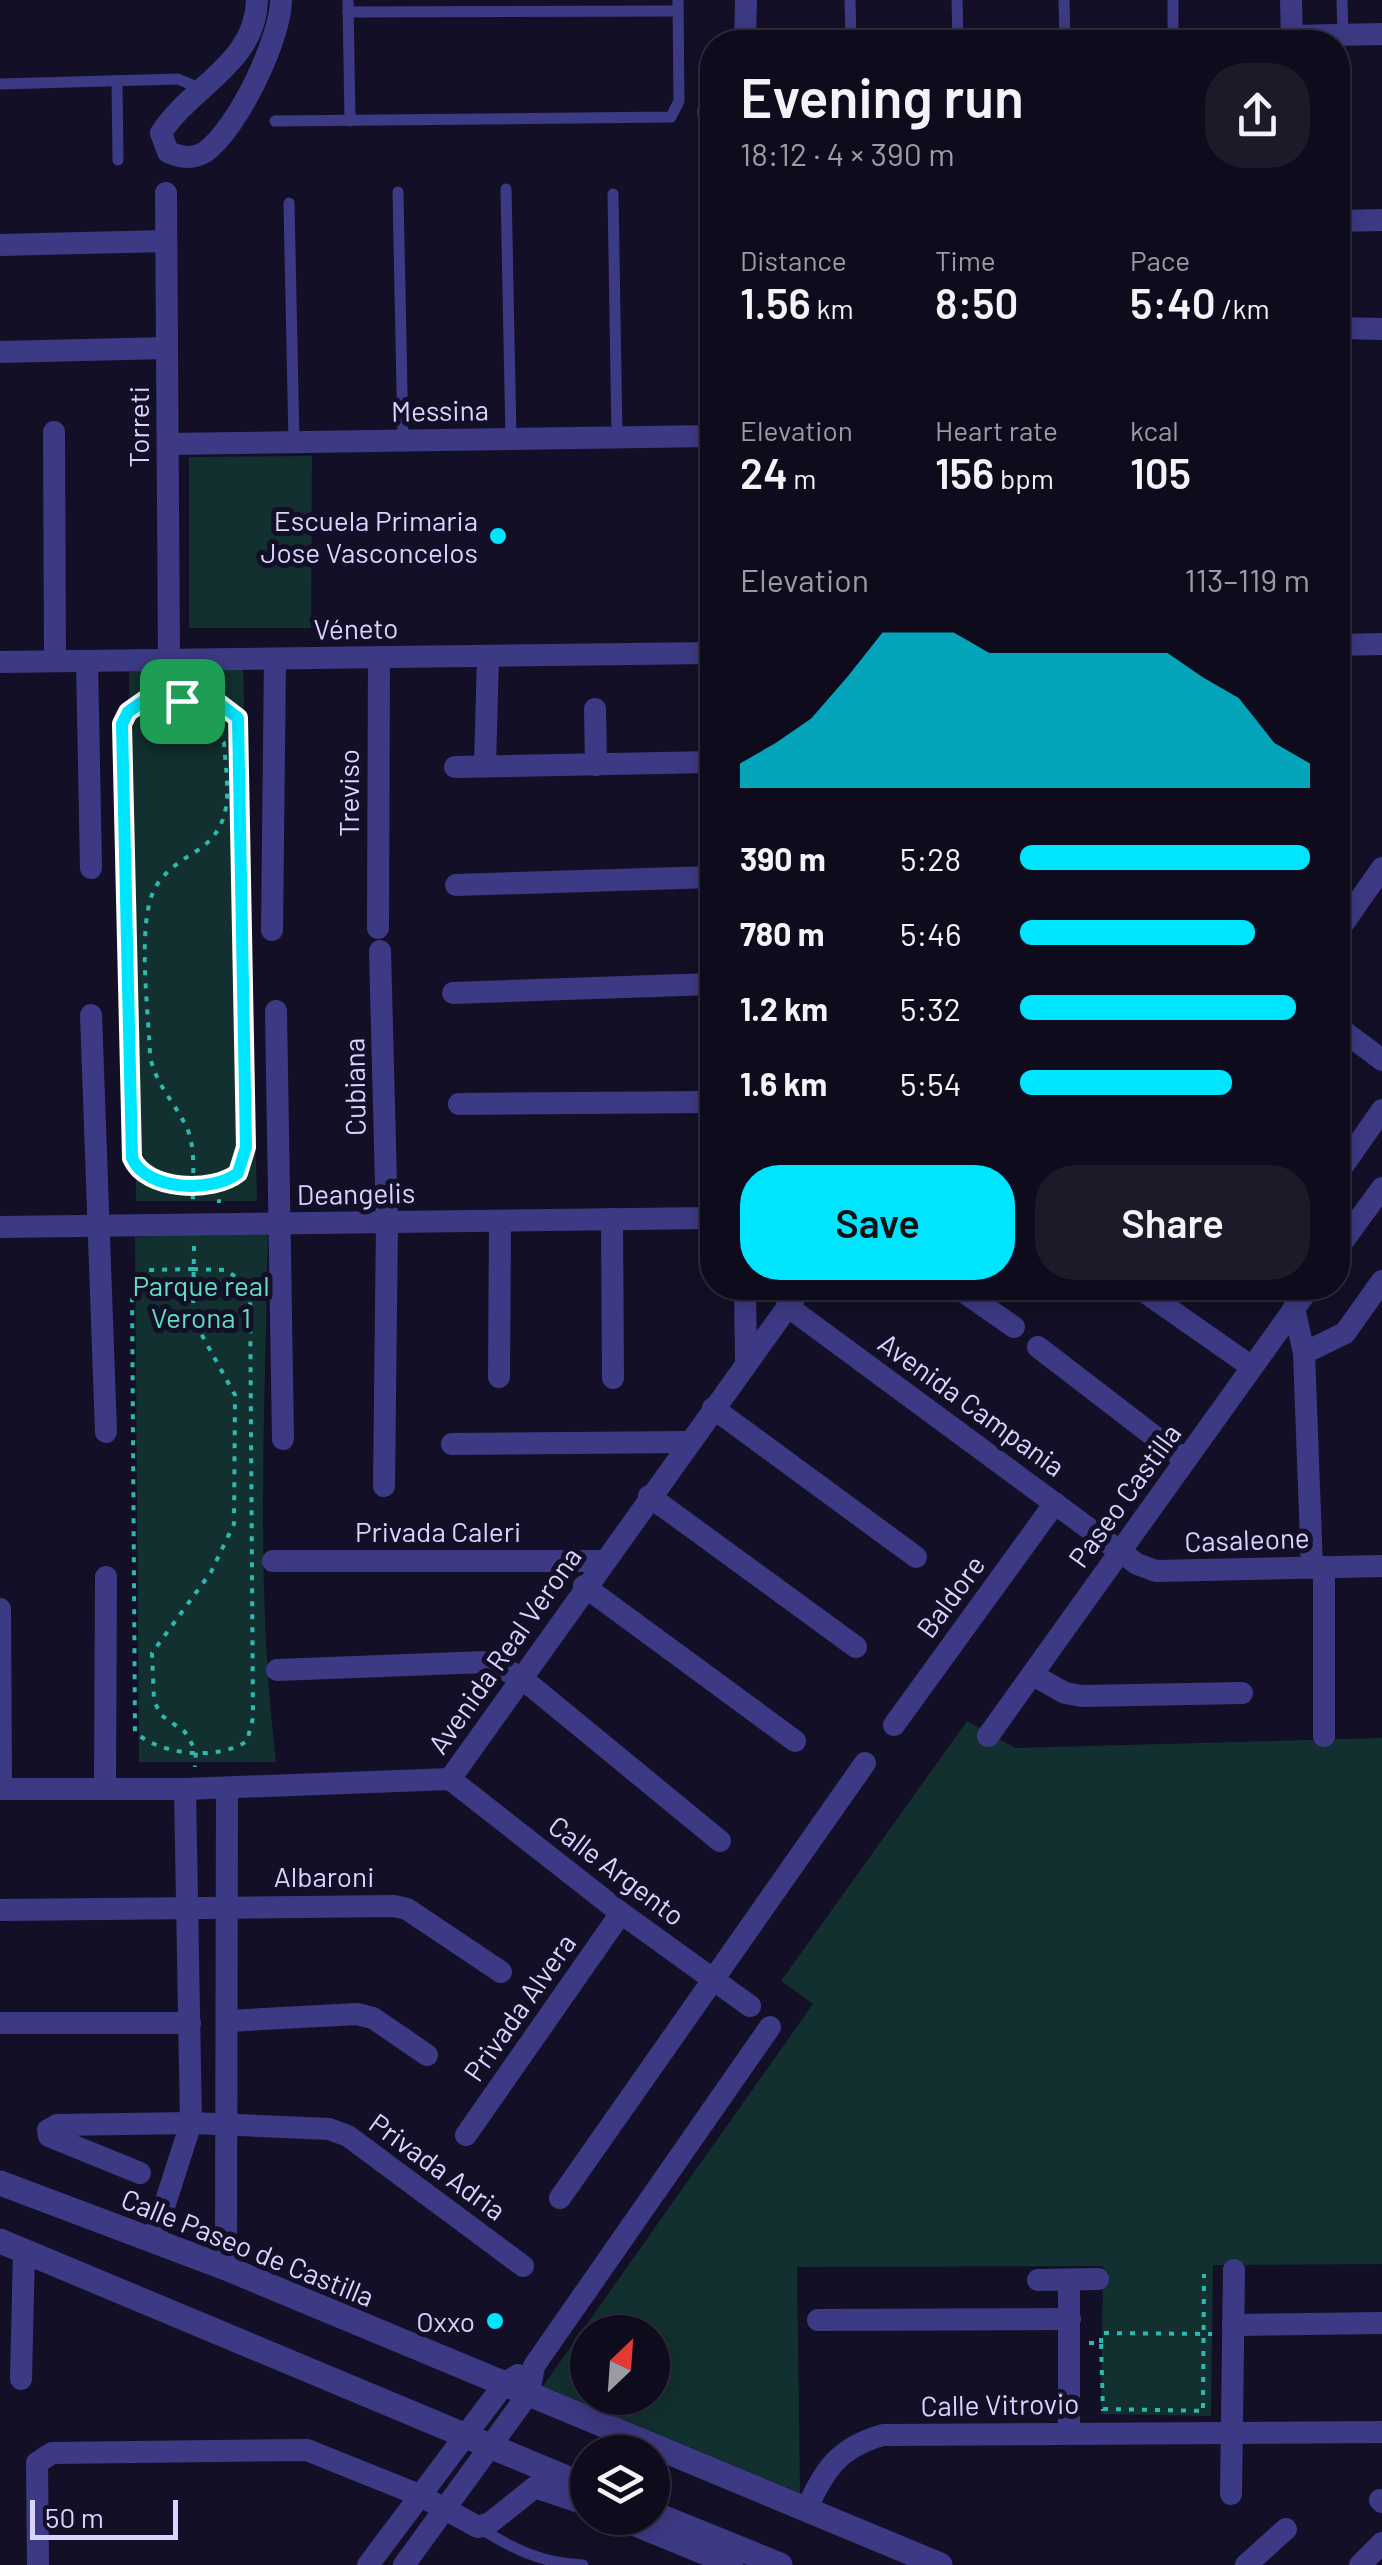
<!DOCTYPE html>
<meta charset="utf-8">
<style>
:root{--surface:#0e0b1c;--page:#1c1929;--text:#f1f3f6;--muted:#9b9ba3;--line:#2e2b3b;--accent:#00e5ff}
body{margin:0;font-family:Barlow,sans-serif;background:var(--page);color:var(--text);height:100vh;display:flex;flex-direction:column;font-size:38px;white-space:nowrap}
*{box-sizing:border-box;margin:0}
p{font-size:32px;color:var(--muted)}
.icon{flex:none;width:55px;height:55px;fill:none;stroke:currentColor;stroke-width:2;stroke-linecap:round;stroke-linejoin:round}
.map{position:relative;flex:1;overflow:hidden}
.panel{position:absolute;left:700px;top:30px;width:650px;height:1270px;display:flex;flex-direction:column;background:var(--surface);border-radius:40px;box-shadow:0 5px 25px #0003,0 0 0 2px var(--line)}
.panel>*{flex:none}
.needle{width:65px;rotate:25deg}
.tools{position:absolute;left:570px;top:2315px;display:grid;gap:20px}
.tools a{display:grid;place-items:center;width:100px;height:100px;border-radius:50%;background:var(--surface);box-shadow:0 5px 25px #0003,0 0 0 2px var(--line);font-size:50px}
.scale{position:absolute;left:30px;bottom:25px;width:148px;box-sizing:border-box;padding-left:10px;border:5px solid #d9d4ff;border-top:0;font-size:28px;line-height:35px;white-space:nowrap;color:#d9d4ff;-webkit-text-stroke:8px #130f26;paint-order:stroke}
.pin{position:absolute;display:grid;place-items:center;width:85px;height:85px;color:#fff;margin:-42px;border-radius:20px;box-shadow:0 5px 15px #0006}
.round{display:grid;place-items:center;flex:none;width:105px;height:105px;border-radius:40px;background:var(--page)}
.headline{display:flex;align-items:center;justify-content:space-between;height:170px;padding:0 40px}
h1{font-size:55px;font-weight:600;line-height:75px}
.stats{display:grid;grid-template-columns:repeat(3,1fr);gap:15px;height:170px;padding:10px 40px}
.stats div{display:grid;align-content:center}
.stats b{font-size:42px;font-weight:600}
.stats small{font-size:28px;font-weight:400}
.stats p{font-size:28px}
.chart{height:280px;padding:20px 40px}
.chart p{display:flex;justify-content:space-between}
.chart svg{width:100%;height:180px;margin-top:10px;fill:var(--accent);opacity:.7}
.primary-button{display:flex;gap:20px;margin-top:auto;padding:20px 40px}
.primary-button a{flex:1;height:115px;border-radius:40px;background:var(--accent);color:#111;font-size:40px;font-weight:600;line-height:115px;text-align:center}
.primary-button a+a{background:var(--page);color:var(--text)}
ul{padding:0 40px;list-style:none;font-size:32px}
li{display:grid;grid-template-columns:160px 120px 1fr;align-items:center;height:75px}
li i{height:25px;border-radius:12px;background:var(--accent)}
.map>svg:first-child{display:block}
</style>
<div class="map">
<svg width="1382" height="2565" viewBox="0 0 1382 2565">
<rect width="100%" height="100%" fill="#130f26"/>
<g fill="#12302f" fill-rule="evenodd">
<path d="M312,456L311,628H189V457Z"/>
<path d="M243,665L257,1201H136L129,668Z"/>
<path d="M268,1231C265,1409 255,1585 276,1762H139L135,1237Z"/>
<path d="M967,1721L1015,1748L1382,1738V2264L1213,2265L1211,2416L1101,2414L1103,2266L797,2267L800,2493L543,2386L813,2004L781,1981ZM588,2332H652V2398H588Z"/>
</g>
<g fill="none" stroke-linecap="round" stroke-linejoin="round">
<g stroke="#2fb8b0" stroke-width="4" stroke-dasharray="5 8" stroke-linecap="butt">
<path d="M176,682L182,701L224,743C227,787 237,826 195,852C180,861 164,872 155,888C136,923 149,1014 150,1056C156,1085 173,1100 186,1126C197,1148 192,1180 193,1204"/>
<path d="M219,1184C189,1183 146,1191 132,1158L122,724L136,703L145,699C176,700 217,692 237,718L246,1147L238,1173L219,1184V1203"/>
<path d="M194,1246L193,1319L235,1395L234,1524L211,1572L152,1653L154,1701L161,1715L185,1732L196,1751L195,1767"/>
<path d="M193,1269L225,1270L250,1286L253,1718L247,1741C218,1761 160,1755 135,1732L132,1289L149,1270Z"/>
<path d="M1089,2343H1101L1103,2411"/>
<path d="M1101,2343V2333L1212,2334"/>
<path d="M1203,2408L1204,2274"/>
<path d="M1103,2409L1207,2411"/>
</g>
<g stroke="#3d3a85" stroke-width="11">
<path d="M348,0L350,121"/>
<path d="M850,0L851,42"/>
<path d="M957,0L958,42"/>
<path d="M1064,0L1065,42"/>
<path d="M1173,0V42"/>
<path d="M1342,0L1343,35"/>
<path d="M348,12L678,11"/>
<path d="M117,81L118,160"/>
<path d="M0,84L178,79L202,89"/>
<path d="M275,121L671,117L679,101L678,0"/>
<path d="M506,189L511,439"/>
<path d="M398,192L403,441"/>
<path d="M613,194L617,438"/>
<path d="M289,203L294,442"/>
<path d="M478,2527C513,2549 541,2563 583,2565"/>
</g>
<g stroke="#3d3a85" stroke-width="22">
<path d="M257,0C256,63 191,86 161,133L168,152C180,157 192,160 205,152C237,130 281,38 281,0"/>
<path d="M1291,0L1292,42"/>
<path d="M1292,36L1382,34"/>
<path d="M745,42L746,0"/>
<path d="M712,102L708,112L712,133"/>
<path d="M166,193L169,660"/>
<path d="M1338,221L1382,220"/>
<path d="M0,245L166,241"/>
<path d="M1338,328L1382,329"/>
<path d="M0,352L167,348"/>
<path d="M54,432L55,661"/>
<path d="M168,444L712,436"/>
<path d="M1338,645L1382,644"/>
<path d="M87,661L91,868"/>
<path d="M0,662L712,653"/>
<path d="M595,709L596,765"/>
<path d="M485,766L488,656"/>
<path d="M455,767L712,762"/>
<path d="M456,885L712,877"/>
<path d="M378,928L379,657"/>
<path d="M272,930L275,659"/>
<path d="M1338,931L1382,868"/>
<path d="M380,951L387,1222L384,1486"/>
<path d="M453,993L712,984"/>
<path d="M276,1011L283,1439"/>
<path d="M91,1015L106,1432"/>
<path d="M1338,1027L1382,1060"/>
<path d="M459,1104L712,1102"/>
<path d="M1338,1173L1382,1110"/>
<path d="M612,1219L613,1378"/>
<path d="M0,1227L712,1218"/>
<path d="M1338,1248L1382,1188"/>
<path d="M745,1288L746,1359"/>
<path d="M958,1288L1014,1327"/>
<path d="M1139,1288L1252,1367"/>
<path d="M787,1306L1137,1564L1156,1571L1382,1566"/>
<path d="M1294,1308L1304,1353L1312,1568"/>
<path d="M1038,1347L1185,1460"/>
<path d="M1304,1353L1345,1333L1382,1281"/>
<path d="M499,1377L500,1221"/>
<path d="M713,1408L916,1557"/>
<path d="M452,1444L689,1442"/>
<path d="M649,1496L856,1647"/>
<path d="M273,1561H603"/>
<path d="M1324,1567V1736"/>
<path d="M584,1586L795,1741"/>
<path d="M0,1609L1,1789"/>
<path d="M277,1670L486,1662L519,1676L720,1841"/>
<path d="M1033,1675L1065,1693L1082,1696L1242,1693"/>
<path d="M894,1725L1055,1503"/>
<path d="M988,1736L1309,1288"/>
<path d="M450,1779L801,1288"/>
<path d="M450,1779L621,1913L750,2006"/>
<path d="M105,1787L106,1577"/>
<path d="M0,1789H185L450,1779"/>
<path d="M0,1910L394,1906L407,1909L501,1972"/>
<path d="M228,2021L357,2014L373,2018L427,2055"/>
<path d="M0,2023H190"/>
<path d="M466,2135L621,1913"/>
<path d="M140,2173L49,2136L48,2130L57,2125L191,2123L329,2129L348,2136L523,2266"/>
<path d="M560,2198L865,1763"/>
<path d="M153,2241L191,2123L185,1789"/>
<path d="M226,2268L227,1788"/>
<path d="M1038,2280L1098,2279"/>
<path d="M818,2320L1070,2319"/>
<path d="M1233,2325L1382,2323"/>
<path d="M21,2379L24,2251"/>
<path d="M1069,2433V2280"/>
<path d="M1231,2494L1234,2270"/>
<path d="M1380,2500L1382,2502"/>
<path d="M806,2510C824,2470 839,2447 883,2435L1382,2432"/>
<path d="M617,2518L732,2565"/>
<path d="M38,2565L37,2463L52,2453L307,2450L419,2495L478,2527L490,2523L535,2487L588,2505"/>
<path d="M368,2565L505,2383L518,2375"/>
<path d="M404,2565L529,2393L534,2366L770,2027"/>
<path d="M1246,2565L1286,2529"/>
<path d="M1360,2565L1382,2543"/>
</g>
<g stroke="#3d3a85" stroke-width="25">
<path d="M0,2183L226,2268L940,2565"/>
<path d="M0,2241L588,2487"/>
<path d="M652,2513L780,2565"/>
</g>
</g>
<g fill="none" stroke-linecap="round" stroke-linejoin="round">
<defs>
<path id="route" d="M145,700L216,701L238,718L246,1147L238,1173C213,1193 146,1191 132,1158L122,724L128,712Z"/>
</defs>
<use href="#route" stroke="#fff" stroke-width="20"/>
<use href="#route" stroke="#00e5ff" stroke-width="12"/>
</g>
<g fill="#00e5ff" stroke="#130f26" stroke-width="4">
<circle cx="498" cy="536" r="10"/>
<circle cx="495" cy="2321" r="10"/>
</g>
<g text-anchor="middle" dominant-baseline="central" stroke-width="10" stroke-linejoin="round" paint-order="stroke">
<g font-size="28" fill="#d9d4ff" stroke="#130f26">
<text transform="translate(440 410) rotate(-1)">Messina</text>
<text transform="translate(138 427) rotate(-90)">Torreti</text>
<text transform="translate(356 628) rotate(-1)">Véneto</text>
<text transform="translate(348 793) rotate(-90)">Treviso</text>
<text transform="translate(354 1087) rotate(-91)">Cubiana</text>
<text transform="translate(356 1193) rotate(-1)">Deangelis</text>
<text transform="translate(972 1404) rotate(36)">Avenida Campania</text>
<text transform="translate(1124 1495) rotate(-54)">Paseo Castilla</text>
<text x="438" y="1531">Privada Caleri</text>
<text transform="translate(1247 1539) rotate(-2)">Casaleone</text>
<text transform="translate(950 1596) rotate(-54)">Baldore</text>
<text transform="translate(504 1650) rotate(-55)">Avenida Real Verona</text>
<text transform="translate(617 1870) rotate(37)">Calle Argento</text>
<text x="324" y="1876">Albaroni</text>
<text transform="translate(519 2007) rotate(-55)">Privada Alvera</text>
<text transform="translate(438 2166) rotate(36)">Privada Adria</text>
<text transform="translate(248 2247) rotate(22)">Calle Paseo de Castilla</text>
<text transform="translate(1000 2404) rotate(-1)">Calle Vitrovio</text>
</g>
<g font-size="28" fill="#d9d4ff" stroke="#130f26" text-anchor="end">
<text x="478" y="520">Escuela Primaria<tspan x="478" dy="32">Jose Vasconcelos</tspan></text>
<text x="475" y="2321">Oxxo</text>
</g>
<g font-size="28" fill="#5fe0c0" stroke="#130f26">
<text x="201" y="1285">Parque real<tspan x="201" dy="32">Verona 1</tspan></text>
</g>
</g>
</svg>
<div class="tools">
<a><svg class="needle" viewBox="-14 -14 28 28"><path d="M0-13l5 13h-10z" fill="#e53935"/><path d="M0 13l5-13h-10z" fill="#9b9ba3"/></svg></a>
<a><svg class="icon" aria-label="layers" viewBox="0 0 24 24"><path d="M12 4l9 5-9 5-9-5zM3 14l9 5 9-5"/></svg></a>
</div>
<div class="scale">50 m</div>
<div class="pin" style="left:182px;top:701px;background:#1e9e55"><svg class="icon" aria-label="arrive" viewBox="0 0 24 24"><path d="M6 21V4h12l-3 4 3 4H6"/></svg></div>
<section class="panel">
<div class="headline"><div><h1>Evening run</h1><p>18:12 · 4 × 390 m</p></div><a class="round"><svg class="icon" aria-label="share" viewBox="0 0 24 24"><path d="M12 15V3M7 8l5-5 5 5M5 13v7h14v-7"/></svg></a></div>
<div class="stats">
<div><p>Distance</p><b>1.56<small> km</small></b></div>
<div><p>Time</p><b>8:50</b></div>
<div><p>Pace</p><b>5:40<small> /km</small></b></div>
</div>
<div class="stats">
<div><p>Elevation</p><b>24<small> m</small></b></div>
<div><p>Heart rate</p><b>156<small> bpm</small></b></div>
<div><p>kcal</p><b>105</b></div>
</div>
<div class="chart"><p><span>Elevation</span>113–119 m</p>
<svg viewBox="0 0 160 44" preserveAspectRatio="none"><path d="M0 44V38L10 33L20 27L30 17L40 6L50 6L60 6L70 11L80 11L90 11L100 11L110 11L120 11L130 17L140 22L150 33L160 38V44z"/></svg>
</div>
<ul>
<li><b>390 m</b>5:28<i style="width:100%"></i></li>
<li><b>780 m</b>5:46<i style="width:81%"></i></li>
<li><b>1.2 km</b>5:32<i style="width:95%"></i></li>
<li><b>1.6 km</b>5:54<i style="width:73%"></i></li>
</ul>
<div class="primary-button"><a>Save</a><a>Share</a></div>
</section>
</div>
